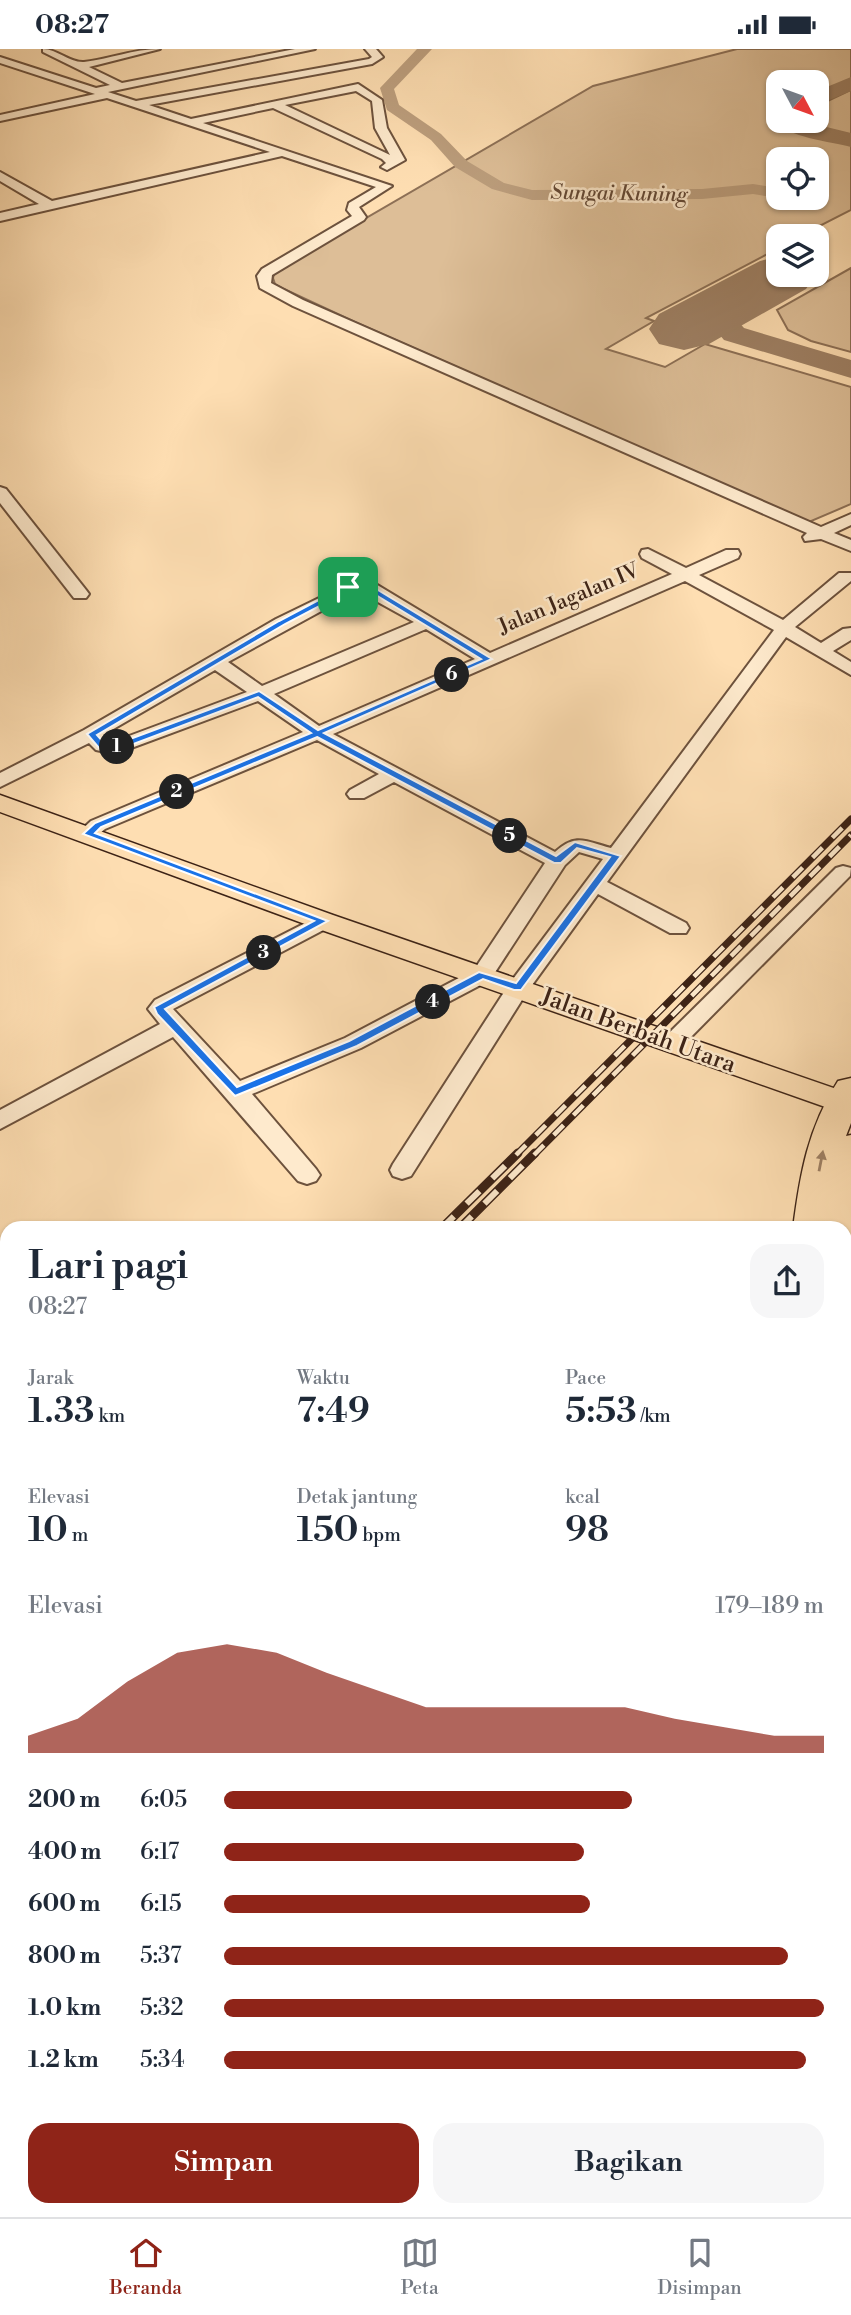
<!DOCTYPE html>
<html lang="id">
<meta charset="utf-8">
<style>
:root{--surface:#fff;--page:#f6f6f7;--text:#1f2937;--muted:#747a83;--line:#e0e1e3;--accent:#8f2418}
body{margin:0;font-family:"Libre Bodoni",serif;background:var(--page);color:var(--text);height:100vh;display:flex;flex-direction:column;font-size:26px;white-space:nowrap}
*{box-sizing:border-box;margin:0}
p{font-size:23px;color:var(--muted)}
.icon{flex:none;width:38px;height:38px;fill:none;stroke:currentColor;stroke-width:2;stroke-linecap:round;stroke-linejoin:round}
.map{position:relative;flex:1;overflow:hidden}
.sheet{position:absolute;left:0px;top:1172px;width:852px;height:996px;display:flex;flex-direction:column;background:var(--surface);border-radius:21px 21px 0 0;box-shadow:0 2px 5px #0004}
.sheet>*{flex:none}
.needle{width:46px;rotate:131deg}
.fabs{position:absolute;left:766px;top:21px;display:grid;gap:14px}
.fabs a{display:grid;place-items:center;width:63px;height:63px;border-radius:14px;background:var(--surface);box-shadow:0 2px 5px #0004;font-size:35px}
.pin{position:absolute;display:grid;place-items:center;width:60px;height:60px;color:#fff;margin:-30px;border-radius:14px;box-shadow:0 4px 10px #0006}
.km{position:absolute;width:35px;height:35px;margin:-18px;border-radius:50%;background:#222;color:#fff;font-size:19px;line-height:35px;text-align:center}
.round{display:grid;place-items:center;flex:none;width:74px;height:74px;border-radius:21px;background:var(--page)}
.summary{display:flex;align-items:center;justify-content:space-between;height:119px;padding:0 28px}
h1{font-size:38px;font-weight:600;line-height:52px}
.metrics{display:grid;grid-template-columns:repeat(3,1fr);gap:10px;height:119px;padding:7px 28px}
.metrics div{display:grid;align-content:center}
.metrics b{font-size:35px;font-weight:600}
.metrics small{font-size:19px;font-weight:400}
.metrics p{font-size:19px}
.chart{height:196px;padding:14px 28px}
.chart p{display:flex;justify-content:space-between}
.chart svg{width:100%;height:126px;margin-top:7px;fill:var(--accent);opacity:.7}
.button{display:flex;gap:14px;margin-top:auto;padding:14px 28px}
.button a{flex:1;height:80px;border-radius:21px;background:var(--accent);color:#fff;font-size:28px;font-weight:600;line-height:80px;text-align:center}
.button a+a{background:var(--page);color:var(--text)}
ul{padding:0 28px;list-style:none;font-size:23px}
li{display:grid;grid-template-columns:112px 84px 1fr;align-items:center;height:52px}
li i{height:18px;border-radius:9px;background:var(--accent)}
.status{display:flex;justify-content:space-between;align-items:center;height:49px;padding:0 35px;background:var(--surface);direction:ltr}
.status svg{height:19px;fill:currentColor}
.dock{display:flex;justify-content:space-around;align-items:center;height:98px;border-top:2px solid var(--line);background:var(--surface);font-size:19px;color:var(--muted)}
.dock a{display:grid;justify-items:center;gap:4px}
.dock .current{color:var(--accent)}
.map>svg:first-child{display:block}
</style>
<div class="status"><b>08:27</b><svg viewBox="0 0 49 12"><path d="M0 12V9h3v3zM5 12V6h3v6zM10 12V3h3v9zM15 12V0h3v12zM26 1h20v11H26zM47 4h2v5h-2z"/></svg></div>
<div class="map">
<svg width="851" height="2168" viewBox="0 0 851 2168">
<rect width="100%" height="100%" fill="#fedeb2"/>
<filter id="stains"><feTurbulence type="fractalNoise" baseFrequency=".00286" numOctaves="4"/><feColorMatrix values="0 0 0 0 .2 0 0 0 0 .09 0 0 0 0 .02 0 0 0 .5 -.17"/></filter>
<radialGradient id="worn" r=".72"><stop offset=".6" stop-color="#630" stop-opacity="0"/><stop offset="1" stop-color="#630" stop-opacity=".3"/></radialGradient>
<g fill="#ddbe97" stroke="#8d7056" stroke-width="2" fill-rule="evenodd">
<path d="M737,0H851V30L817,45V33H779L777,68L788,79L851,94V161L800,187H779V199L646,269L654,272L606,300L665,318L705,295L851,338V455L809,473L355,273L284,240L275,235L273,229L275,222L593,37ZM779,110H817V149H779Z"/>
<path d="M851,41V87L808,77L798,72H817V57Z"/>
<path d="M851,219V303L811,292L788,281L777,261Z"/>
</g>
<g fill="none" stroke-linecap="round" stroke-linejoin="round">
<path fill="#bc9e7d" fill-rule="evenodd" d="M417,0H432L394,40L399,56L441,85L467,112L504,134L532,141L702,140L753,135L779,139V149L753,145L702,150L532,151L492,140L455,118L431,91L387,61L380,39Z"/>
<g fill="#9e8064" fill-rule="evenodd">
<path d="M851,28V42L817,56V42Z"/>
<path d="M778,67L779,72H802L851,84V98C832,93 786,88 775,72Z"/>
<path d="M735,244L744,246L748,252L737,266V271L744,279L851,311V329L724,291L709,273V264L726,246Z"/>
</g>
<path fill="#9e8064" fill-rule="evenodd" d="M779,207V226H816L806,240L709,295L684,301L659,295L649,280L659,265L760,212Z"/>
<defs>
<g id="minor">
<path d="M43,0C57,0 70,14 84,13C110,10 133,0 160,0L89,18L122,34L295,0H315L108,43L136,52L369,10L372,8L365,0H376L383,8L372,15L149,56L191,70L358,35L382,51L387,79L405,111L387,121L381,118L386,114L382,110L273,59L203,74L392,137L359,158L366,168L364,171L272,226L271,234L303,251L821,478L851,465V476L834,484L851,491V502L821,490L805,492L803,488L807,484L293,257L260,239L257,227L262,220L352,167L347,161L349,154L376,138L282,107L0,172V164L39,155L0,132V123L52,152L270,103L107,49L0,72V66L95,45L0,14V8L96,39L110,36L43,3ZM356,42L372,52L375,79L390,106L285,56Z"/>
<path d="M0,438L6,440L86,541L89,545L86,549H74L0,454Z"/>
<path d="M648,500L686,519L726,501H738L740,505L738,509L699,526L783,571L839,524H851V532L795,578L821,594L843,580L851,579V591L833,602L851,613V626L786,588L607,833L686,874L689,879L686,884H670L598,845L527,943L411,1127L402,1130L393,1127L390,1121L393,1115L510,934L603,810L579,803L565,816L490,931L361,999L252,1045L316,1120L320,1126L316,1132L307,1135L298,1132L173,988L0,1080V1061L160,975L148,960L155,951L323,865L331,867L334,872L331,877L173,960L240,1032L345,989L474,921L545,814L394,733L364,749H350L347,745L350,741L379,725L317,691L105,780L95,788H81L78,784L91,772L303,683L258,652L115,705L96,701L89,694L0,738V724L84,681L276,570L356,531L374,534L490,604L672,525L642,509L640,505L642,501ZM685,532L774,581L611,799C585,792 576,784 555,803L333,685ZM358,542L414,573L262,637L228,613ZM426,580L475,610L319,677L274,645ZM215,621L247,643L113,693L103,686Z"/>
<path d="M843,817L851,819L850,827L680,999L672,1002L664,999L660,994L664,989L836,819Z"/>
<path d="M845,1407L851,1409V1435L845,1433Z"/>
<path d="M7,1713V1751L0,1754V1716Z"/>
<path d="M7,1987V2027L0,2029V1989Z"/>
<path d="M0,2085L7,2088V2134L0,2131Z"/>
<path d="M18,2161H59L61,2168H20Z"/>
<path d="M261,2161H301L303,2168H263Z"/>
<path d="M472,2161H513L515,2168H474Z"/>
<path d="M522,2161H564L562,2168H520Z"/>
</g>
<path id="major" d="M0,746L333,866L851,1045V1061L842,1064L831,1060L313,878L0,763Z"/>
<g id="highway">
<path d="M851,1029V1074L846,1087L851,1086V1191L845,1193V1180H793C800,1125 808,1079 838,1032Z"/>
<path d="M683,2161H785L784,2168H682Z"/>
</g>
</defs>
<use href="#minor" stroke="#6d523d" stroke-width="4"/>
<use href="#major" stroke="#3d2316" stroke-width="3"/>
<use href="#highway" stroke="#3d2316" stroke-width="3"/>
<use href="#minor" fill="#feeacd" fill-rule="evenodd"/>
<use href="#major" fill="#fedeb2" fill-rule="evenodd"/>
<use href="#highway" fill="#fedeb2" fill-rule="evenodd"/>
<defs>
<g id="rail-far2">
<path d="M516,1106L851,770"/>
<path d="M534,1106L851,786"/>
</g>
<g id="rail-far1">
<path d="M441,1180L518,1104"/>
<path d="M459,1180L535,1104"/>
</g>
<g id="rail">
<path d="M0,1662L7,1653"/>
<path d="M0,1687L7,1678"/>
</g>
</defs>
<use href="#rail-far2" stroke="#3d2316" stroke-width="7"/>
<use href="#rail-far1" stroke="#3d2316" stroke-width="9"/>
<use href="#rail" stroke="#3d2316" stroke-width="10"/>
<use href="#rail-far2" stroke="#feeacd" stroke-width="4.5" stroke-dasharray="14" stroke-linecap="butt"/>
<use href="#rail-far1" stroke="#feeacd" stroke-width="6" stroke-dasharray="18" stroke-linecap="butt"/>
<use href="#rail" stroke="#feeacd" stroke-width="8" stroke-dasharray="23" stroke-linecap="butt"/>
</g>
<defs><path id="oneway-solid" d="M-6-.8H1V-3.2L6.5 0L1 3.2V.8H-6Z" transform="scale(1.75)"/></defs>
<use fill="#9e8064" href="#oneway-solid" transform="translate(821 1112) rotate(-79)"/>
<path fill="#1a73e8" stroke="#fff" stroke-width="2" fill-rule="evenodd" d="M368,535L492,610L324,684L556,807L575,793L621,807L521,941H514L483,930L357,997L235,1047L157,965L154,958L314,872L83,785L95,774L311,684L258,648L115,702L99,699L87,685L279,572L345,537ZM366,540L481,610L318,681L259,642L114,696L105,695L97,686L285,575L350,541ZM317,688L554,814H561L577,799L610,808L516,934L479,923L349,992L237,1038L165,960L328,872L95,784L101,778Z"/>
<g text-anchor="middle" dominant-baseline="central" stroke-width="5" stroke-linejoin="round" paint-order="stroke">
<g font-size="21" font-style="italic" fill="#634835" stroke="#feeacd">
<text transform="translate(619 145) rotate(1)">Sungai Kuning</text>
</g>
<g font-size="21" fill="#3d2316" stroke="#feeacd">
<text transform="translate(569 550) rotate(-23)">Jalan Jagalan IV</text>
</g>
<g font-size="24" fill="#3d2316" stroke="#feeacd">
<text transform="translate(638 982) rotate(20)">Jalan Berbah Utara</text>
</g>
</g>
<rect width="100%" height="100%" filter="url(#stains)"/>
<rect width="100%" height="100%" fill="url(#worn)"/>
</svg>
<div class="fabs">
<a><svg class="needle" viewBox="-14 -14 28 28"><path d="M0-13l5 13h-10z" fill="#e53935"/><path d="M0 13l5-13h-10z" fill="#747a83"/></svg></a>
<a><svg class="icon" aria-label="locate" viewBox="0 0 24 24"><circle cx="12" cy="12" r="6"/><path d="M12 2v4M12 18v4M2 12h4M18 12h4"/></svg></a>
<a><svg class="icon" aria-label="layers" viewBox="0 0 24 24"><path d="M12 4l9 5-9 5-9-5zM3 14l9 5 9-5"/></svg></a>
</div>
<div class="pin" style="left:348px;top:538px;background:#1e9e55"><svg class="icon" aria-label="arrive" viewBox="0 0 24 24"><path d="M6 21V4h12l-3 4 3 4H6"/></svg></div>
<b class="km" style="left:117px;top:698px">1</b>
<b class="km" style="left:177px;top:743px">2</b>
<b class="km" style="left:264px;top:904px">3</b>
<b class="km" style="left:433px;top:953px">4</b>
<b class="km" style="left:510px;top:787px">5</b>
<b class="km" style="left:452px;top:626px">6</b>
<section class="sheet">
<div class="summary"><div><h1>Lari pagi</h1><p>08:27</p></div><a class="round"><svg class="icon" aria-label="share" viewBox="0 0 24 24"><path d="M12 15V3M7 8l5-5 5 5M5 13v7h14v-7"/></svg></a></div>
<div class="metrics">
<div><p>Jarak</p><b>1.33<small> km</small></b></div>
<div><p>Waktu</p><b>7:49</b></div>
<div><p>Pace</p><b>5:53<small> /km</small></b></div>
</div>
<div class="metrics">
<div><p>Elevasi</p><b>10<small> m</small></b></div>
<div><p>Detak jantung</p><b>150<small> bpm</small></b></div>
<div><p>kcal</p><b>98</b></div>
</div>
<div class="chart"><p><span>Elevasi</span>179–189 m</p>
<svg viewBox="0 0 160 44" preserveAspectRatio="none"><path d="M0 44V38L10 32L20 19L30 9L40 6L50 9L60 16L70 22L80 28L90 28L100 28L110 28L120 28L130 32L140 35L150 38L160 38V44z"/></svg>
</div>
<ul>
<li><b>200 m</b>6:05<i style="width:68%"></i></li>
<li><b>400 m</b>6:17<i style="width:60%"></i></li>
<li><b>600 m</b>6:15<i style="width:61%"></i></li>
<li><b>800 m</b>5:37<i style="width:94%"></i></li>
<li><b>1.0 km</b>5:32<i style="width:100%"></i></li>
<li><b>1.2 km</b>5:34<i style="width:97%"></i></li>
</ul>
<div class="button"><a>Simpan</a><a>Bagikan</a></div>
</section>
</div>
<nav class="dock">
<a class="current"><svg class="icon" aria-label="home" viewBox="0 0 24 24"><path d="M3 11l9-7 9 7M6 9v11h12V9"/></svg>Beranda</a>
<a><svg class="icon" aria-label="map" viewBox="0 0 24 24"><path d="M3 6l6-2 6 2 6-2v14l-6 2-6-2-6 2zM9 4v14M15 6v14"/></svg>Peta</a>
<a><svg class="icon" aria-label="saved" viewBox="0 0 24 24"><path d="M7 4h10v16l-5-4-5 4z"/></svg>Disimpan</a>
</nav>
